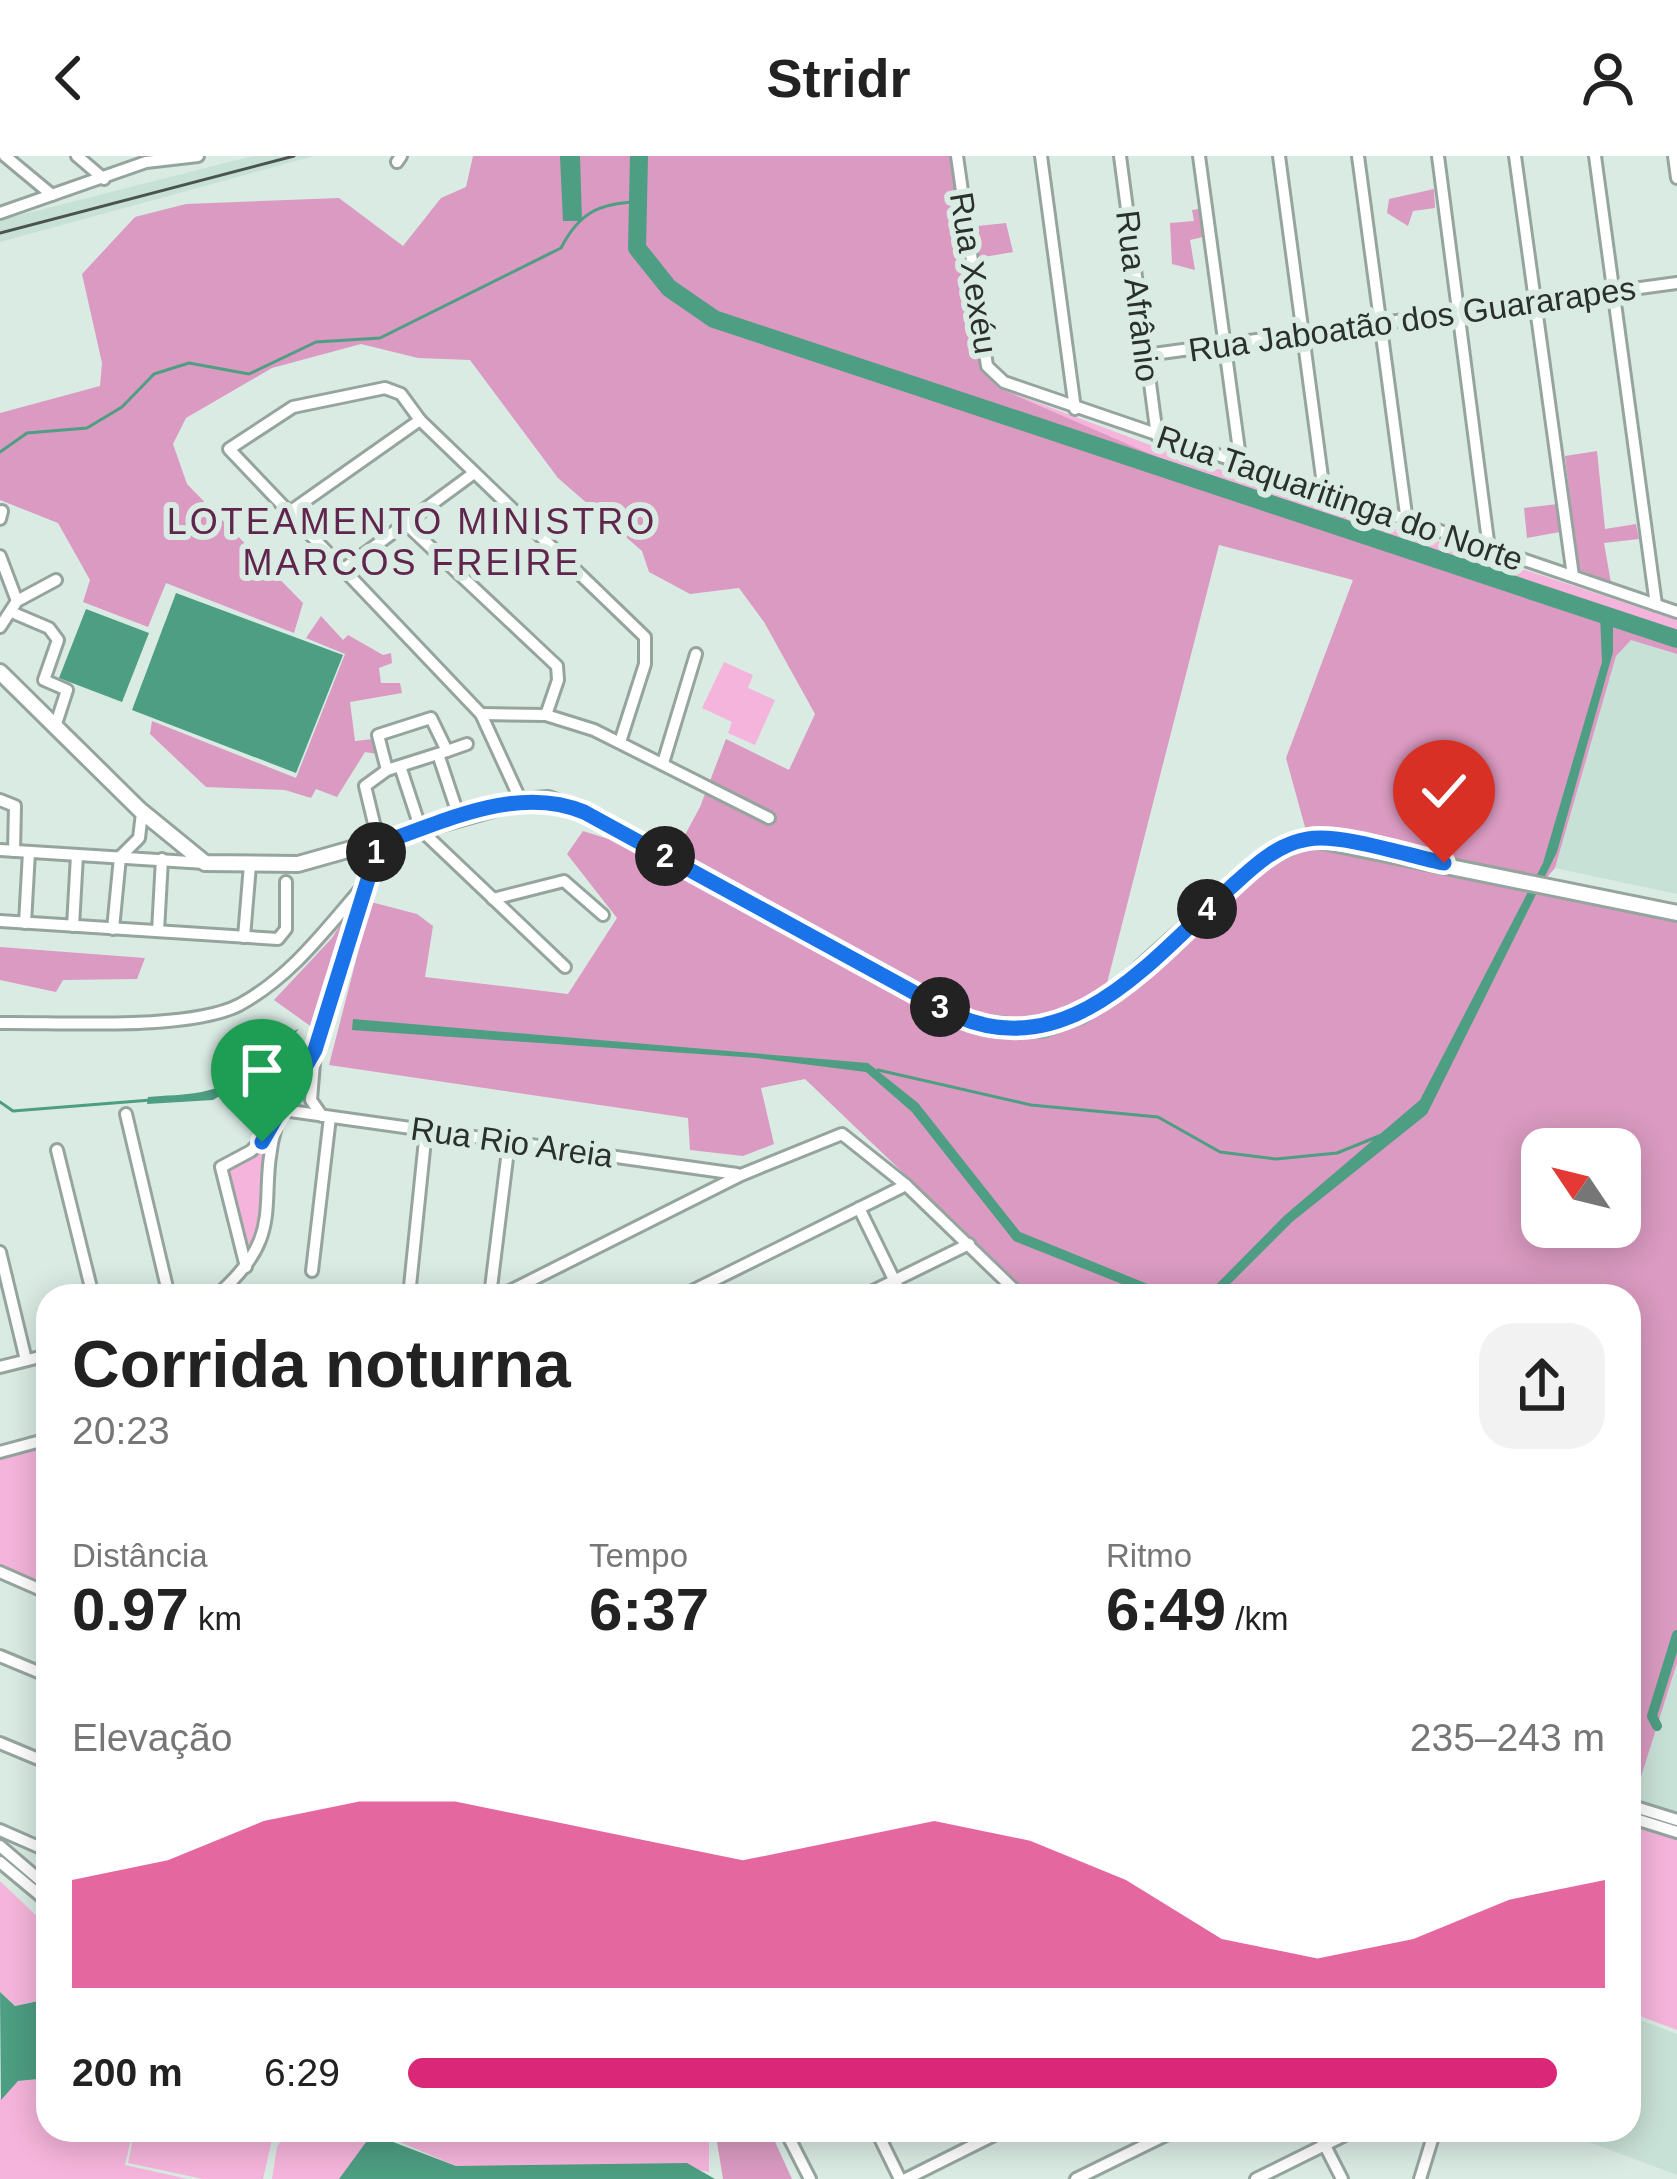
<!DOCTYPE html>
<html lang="pt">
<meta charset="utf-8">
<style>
:root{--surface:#fff;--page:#f2f2f2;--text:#222;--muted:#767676;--accent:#db2777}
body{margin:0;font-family:Helvetica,sans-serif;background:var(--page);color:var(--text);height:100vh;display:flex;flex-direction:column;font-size:45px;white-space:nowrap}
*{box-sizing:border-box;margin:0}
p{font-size:39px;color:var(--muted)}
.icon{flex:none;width:66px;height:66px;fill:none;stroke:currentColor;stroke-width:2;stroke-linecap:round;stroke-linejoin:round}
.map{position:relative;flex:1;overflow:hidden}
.sheet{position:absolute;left:36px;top:1128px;width:1605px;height:858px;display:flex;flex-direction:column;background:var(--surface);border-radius:36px;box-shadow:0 6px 30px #0003}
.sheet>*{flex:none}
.needle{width:78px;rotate:305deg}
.controls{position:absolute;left:1521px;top:972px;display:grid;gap:24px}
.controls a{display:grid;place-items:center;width:120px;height:120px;border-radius:24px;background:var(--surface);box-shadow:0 6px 30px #0003;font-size:60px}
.pin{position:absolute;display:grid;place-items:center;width:102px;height:102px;color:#fff;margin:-123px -51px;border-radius:50% 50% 50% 0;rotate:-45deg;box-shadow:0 0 12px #0007}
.pin .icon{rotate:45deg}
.km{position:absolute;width:60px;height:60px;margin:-30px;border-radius:50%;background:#222;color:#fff;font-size:33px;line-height:60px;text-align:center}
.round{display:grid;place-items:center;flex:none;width:126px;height:126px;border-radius:36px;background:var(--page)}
.head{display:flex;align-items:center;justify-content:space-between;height:204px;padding:0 36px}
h1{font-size:66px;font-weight:700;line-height:90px}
.figures{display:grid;grid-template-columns:repeat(3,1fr);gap:18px;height:204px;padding:12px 36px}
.figures div{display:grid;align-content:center}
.figures b{font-size:60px;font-weight:700}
.figures small{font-size:33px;font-weight:400}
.figures p{font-size:33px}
.chart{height:336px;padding:24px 36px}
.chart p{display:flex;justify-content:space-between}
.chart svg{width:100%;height:216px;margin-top:12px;fill:var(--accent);opacity:.7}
ul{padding:0 36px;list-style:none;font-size:39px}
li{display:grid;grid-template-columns:192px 144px 1fr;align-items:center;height:90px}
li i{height:30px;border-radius:15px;background:var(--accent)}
header{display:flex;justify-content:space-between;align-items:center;height:156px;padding:0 36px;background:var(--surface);font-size:54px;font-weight:700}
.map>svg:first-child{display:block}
</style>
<header><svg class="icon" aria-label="back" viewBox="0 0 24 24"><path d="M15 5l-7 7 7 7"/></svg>Stridr<svg class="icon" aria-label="person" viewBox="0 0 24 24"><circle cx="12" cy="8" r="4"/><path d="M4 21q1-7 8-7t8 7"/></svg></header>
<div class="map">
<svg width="1677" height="2023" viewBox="0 0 1677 2023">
<rect width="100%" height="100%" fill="#daebe4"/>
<g fill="#c8e1d7">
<path d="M253,0H314L0,86V64Z"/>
<path d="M1631,483L1677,498V738L1555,712L1616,500Z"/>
<path d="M1677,1507V1657L1634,1643Z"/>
<path d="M1629,1860L1677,1878V2019L1557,1974H1629Z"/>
</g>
<g fill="#f5b4db">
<path d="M999,232L1182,301L1677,464V475L1177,311Z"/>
<path d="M724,506L753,519L748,532L775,544L755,589L728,577L732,566L702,552Z"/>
<path d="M260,995C276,1014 261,1072 250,1093L224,1010Z"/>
<path d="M48,1283V1437L0,1416V1296Z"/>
<path d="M1629,1666L1677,1682V1874L1629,1856Z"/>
<path d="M0,1725L48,1771V1843L15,1850L0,1836Z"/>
<path d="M48,1922V1974H133L125,2009L188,2023H0V1943L18,1925Z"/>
<path d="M135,1974H274L263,2023H203L128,2007Z"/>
<path d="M288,1974H709V2016C677,2011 667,2003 632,2011L456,2010L386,1980L339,2023H272L277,1991Z"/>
</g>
<g fill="#da9ac1" fill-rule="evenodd">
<path d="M473,0H954L984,213L999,232L1235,335L1677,483V498L1631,484L1616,500L1555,712L1543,726L1677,756V1507L1634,1643L1629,1641V1140H1032L805,923L761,932L774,988L743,1000L690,994L688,962L329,909L371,746L417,758L433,770L425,821L568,838L617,762L567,698L583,675L672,703L700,651L726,583L789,614L815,558L764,466L739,432L690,438L649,416L642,395L558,322L470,204L418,202L361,188L272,212L186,262L173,288L187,328L303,447L294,477L166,427L148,471L83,446L90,424L58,367L0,344V257L100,230L102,207L82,118L135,61L186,48L339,42L403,90L441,42L466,31ZM1219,389L1353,424L1286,602L1308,682L1258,706L1086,854L1106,831ZM1542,993H1620V1071H1542Z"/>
<path d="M1434,33L1435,52L1413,55L1408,70L1387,57L1389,43Z"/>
<path d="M1204,52L1207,80L1190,84L1195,114L1172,108L1170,67L1194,65L1192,54Z"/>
<path d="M1006,67L1013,96L978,102V70Z"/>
<path d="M1597,295L1605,373L1636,368L1639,383L1604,387L1611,427L1578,415L1565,300Z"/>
<path d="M1558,348L1560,376L1527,382L1524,352Z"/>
<path d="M321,460L343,484L348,479L383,499L391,497L392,507L379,512L381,527H400L402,537L350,546L355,585L373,583L377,598L365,596L337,641L316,633L311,642L285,634L206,631L150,578L152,565L296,622L345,498L306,482Z"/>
<path d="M358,740L313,872L274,844L332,782Z"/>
<path d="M0,791L145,802L137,823L63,824L56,836L0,824Z"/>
<path d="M715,1974L771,1977L792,2023H723Z"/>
</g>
<g fill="#4d9e82">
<path d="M560,0H580L582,65H563Z"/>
<path d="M176,437L343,499L296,617L132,554Z"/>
<path d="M86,453L149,477L122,546L59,522Z"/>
<path d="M1600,458L1613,462V496L1557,696L1427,958L1292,1066L1218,1140H1205L1284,1060L1420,944L1543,707L1602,506Z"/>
<path d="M353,863L868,907L918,947L1020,1076L1177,1140H1152L1014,1085L912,956L866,916L757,902L352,874Z"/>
<path d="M299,873L249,922L213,944L147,948L148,941C183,938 219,940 248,914C267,897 273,882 299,873Z"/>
<path d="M0,1836L15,1850L48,1843V1922L18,1925L1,1944Z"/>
<path d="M372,1978L456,2010L687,2007L715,2023H339Z"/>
</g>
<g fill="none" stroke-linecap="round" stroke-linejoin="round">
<g stroke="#4d9e82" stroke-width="3">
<path d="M0,296L27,277L87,272L122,251L154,218L189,207L249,218L316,186L380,182L561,92C579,57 599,47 637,46"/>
<path d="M878,914L1031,949L1158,961L1220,996L1276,1003L1337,997L1384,978"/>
<path d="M0,946L13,955L151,944"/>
</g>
<path stroke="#4d9e82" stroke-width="10" d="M1657,1570L1652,1560L1677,1479"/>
<path stroke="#4d9e82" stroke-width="18" d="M639,0L637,92L669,132L714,163L1677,483"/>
<defs>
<g id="street">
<path d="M5,0L52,39"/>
<path d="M77,0L104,23"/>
<path d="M957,0L987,210L1004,226L1677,456"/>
<path d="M1041,0L1075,253"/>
<path d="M1120,0L1157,280"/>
<path d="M1199,0L1241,309"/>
<path d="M1279,0L1324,336"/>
<path d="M1358,0L1407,366"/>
<path d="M1438,0L1489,393"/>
<path d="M1515,0L1573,420"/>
<path d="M1595,0L1656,449"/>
<path d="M1674,0L1677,22"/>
<path d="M397,6L401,0"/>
<path d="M0,57L146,6L198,0"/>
<path d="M1146,199L1677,127"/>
<path d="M288,357L420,264"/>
<path d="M0,363L2,355"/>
<path d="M406,368L557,510L558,524L546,559"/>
<path d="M0,400L17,445"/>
<path d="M345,412L474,317"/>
<path d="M16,458L49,472L58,484L44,524L67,534L55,571"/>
<path d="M0,471L17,445L56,424"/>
<path d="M481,558L546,559L594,574L769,662"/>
<path d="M447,595L467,588"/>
<path d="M438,598L459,661"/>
<path d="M663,607L696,498"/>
<path d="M400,610L421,674L565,811"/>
<path d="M0,644L15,650L14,695"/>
<path d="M521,645L481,558L229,293L293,251L385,232L401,238L420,264L645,481V508L620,586"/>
<path d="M0,694L205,707"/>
<path d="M493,743L564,725L603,759"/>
<path d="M0,765L278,783L286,773V726"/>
<path d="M25,767L29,696"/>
<path d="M73,770L77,699"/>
<path d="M113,773L120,701L139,682L142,657"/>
<path d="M158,775L162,703"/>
<path d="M244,781L250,709"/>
<path d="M0,867C60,866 188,875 239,849C289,822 323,777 359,735"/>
<path d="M283,954L737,1018"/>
<path d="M126,958L169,1140"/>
<path d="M322,960L311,944L315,894L379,688L365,630L387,614L447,595L431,562L378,579L387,614"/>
<path d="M57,994L93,1140"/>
<path d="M859,1052L902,1140"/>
<path d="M0,1096L26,1204"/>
<path d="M246,1111L221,1011L251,995L274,972"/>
<path d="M312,1115L330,961"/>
<path d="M216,1140C290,1076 255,1047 276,970C282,947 300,924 311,903"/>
<path d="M409,1140L426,974"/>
<path d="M490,1140L509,986"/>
<path d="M500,1140L741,1019L842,978L906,1029L1021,1140"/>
<path d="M682,1140L906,1029"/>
<path d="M863,1140L969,1088"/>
<path d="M0,1211L48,1199"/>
<path d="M0,1296L48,1283"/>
<path d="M0,1416L48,1437"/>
<path d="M0,1500L48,1520"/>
<path d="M0,1587L48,1607"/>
<path d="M1629,1649L1677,1664"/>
<path d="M1629,1661L1677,1676"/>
<path d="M0,1674L48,1695"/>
<path d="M0,1690L48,1731"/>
<path d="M0,1706L48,1746"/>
<path d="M785,1974L810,2023"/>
<path d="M876,1974L900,2023"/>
<path d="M1317,1974L1342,2023"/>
<path d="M906,2023L1004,1974"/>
<path d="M1076,2023L1176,1974"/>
<path d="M1256,2023L1355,1974"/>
<path d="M1420,2023L1435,1974"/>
</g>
<path id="secondary" d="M0,516L140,654L205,707L298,708L521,645L548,643L584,656L974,867L1042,873L1081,859L1109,841L1258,706L1308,682L1677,757"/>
</defs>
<use href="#street" stroke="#95a59e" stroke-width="16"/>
<use href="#secondary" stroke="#95a59e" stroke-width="20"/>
<use href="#street" stroke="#fff" stroke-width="10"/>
<use href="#secondary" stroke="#fff" stroke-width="14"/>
<path stroke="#4b534f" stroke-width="3" d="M0,77L294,0"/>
</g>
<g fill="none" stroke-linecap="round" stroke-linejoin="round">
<defs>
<path id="route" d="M262,986L315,894L379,688C444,666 517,628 584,656L957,860C1071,909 1154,801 1230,732C1252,712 1276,688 1308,683C1341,677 1409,700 1444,707"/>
</defs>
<use href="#route" stroke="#fff" stroke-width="24"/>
<use href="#route" stroke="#1a73e8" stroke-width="15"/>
</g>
<g text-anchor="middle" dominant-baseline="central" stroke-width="12" stroke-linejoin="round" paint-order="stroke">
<g font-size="33" fill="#2a302d" stroke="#daebe4">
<text transform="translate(974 117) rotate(81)">Rua Xexéu</text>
<text transform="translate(1138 140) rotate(83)">Rua Afrânio</text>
<text transform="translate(1412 163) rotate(-8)">Rua Jaboatão dos Guararapes</text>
<text transform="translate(1340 342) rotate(19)">Rua Taquaritinga do Norte</text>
<text transform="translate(512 986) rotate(8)">Rua Rio Areia</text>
</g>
<g font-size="36" letter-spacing="3" fill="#60254c" stroke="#daebe4">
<text x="412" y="365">LOTEAMENTO MINISTRO<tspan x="412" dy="41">MARCOS FREIRE</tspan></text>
</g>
</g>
</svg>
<div class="controls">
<a><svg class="needle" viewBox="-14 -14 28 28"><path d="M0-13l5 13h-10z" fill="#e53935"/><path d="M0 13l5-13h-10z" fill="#767676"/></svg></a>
</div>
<div class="pin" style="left:262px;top:986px;background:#1e9e55"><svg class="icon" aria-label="arrive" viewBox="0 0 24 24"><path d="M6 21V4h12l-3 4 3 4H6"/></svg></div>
<div class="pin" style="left:1444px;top:707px;background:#d93025"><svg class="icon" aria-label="check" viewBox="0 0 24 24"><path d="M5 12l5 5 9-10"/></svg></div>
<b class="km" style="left:376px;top:696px">1</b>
<b class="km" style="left:665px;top:700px">2</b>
<b class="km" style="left:940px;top:851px">3</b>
<b class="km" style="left:1207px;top:753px">4</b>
<section class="sheet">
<div class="head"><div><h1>Corrida noturna</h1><p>20:23</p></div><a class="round"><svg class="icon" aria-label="share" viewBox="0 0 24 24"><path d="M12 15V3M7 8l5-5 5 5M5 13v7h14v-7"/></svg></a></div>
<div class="figures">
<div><p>Distância</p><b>0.97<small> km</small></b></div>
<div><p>Tempo</p><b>6:37</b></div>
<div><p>Ritmo</p><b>6:49<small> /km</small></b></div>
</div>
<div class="chart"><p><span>Elevação</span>235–243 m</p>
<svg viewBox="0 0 160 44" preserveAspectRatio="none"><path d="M0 44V22L10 18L20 10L30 6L40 6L50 10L60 14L70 18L80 14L90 10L100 14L110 22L120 34L130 38L140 34L150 26L160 22V44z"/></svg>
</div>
<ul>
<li><b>200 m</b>6:29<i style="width:96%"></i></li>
</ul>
</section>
</div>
